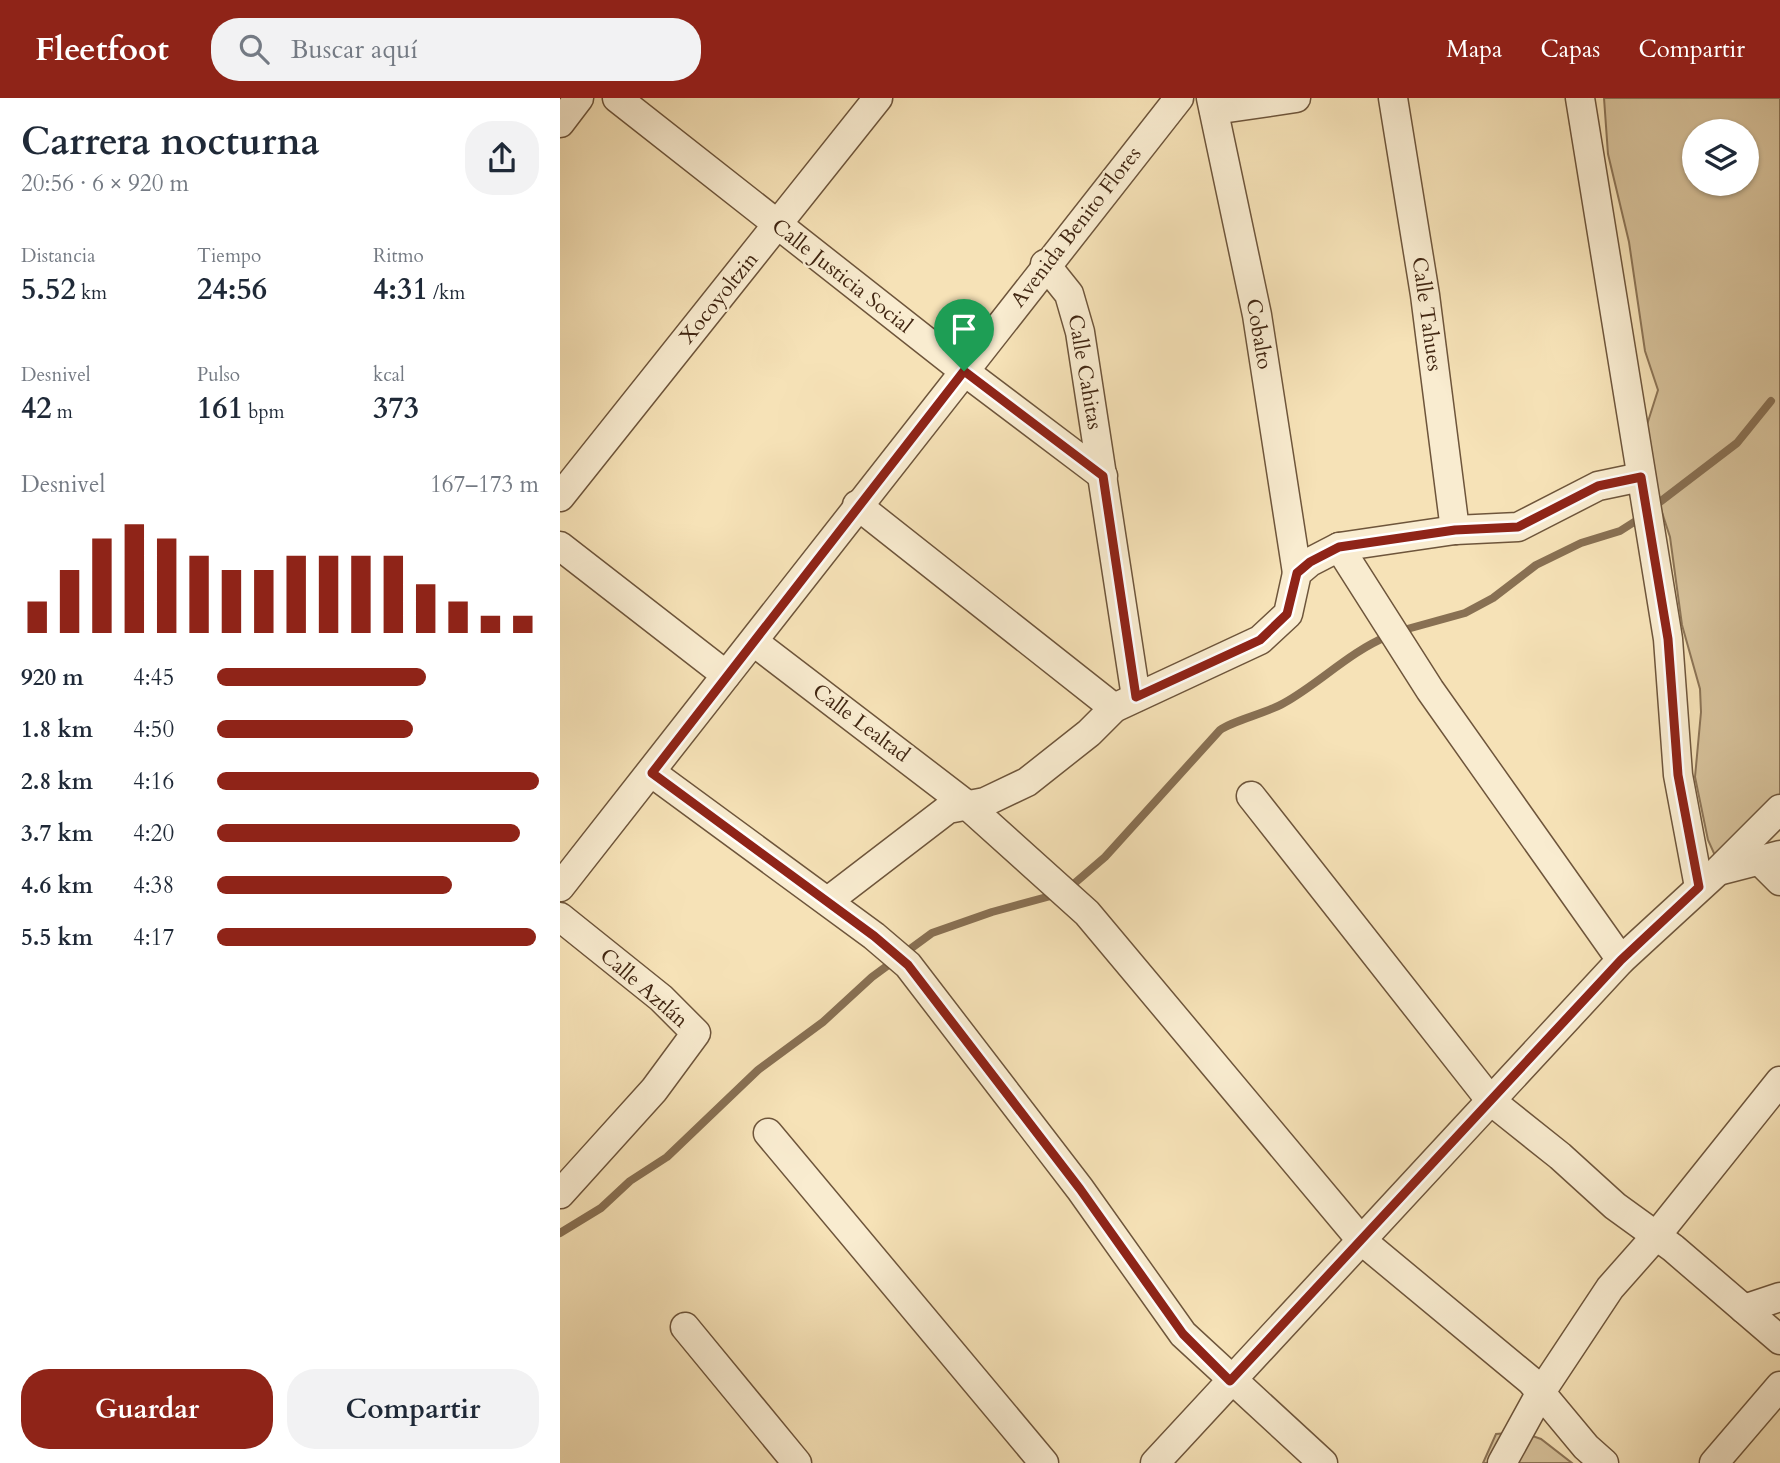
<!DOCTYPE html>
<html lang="es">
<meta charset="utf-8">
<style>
:root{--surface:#fff;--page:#f2f2f3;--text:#1f2937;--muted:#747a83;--accent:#8f2418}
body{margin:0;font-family:Cardo,serif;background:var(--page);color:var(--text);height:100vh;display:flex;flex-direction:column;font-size:26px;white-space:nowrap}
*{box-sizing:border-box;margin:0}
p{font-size:23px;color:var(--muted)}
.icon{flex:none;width:38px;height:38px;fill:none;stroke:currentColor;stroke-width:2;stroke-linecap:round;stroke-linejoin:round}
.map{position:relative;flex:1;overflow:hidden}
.details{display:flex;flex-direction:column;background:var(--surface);width:560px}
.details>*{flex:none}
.buttons{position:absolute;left:1122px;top:21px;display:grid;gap:14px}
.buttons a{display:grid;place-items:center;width:77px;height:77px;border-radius:50%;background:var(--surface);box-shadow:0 2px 5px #0004;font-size:35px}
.pin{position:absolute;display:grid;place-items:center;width:60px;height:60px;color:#fff;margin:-72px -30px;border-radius:50% 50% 50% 0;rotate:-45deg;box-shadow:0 0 7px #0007}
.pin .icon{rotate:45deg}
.round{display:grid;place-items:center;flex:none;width:74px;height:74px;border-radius:28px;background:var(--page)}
.head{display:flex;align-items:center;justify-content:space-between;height:119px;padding:0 21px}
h1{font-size:38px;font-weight:700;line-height:52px}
.metrics{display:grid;grid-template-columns:repeat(3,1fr);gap:10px;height:119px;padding:7px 21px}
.metrics div{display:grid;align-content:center}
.metrics b{font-size:30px;font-weight:700}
.metrics small{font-size:19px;font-weight:400}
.metrics p{font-size:19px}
.chart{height:196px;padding:14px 21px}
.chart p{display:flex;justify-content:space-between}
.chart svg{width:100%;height:126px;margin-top:7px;stroke:var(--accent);stroke-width:6}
.action{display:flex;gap:14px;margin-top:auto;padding:14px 21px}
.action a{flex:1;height:80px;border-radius:28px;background:var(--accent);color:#fff;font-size:28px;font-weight:700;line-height:80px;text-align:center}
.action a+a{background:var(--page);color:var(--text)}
ul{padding:0 21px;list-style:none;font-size:23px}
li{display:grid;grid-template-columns:112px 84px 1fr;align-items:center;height:52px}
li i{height:18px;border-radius:9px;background:var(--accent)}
header{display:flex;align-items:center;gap:42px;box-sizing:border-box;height:98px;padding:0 35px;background:var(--accent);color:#fff}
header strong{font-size:33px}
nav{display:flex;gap:38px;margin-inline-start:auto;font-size:24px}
.search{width:490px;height:63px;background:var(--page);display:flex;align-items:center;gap:18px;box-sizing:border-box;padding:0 24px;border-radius:28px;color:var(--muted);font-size:26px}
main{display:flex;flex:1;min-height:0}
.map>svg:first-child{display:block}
</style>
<header>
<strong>Fleetfoot</strong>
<div class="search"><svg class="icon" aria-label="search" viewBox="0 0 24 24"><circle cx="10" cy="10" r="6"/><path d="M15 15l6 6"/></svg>Buscar aquí</div>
<nav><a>Mapa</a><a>Capas</a><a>Compartir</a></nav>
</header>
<main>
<section class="details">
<div class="head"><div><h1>Carrera nocturna</h1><p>20:56 · 6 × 920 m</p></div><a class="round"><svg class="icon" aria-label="share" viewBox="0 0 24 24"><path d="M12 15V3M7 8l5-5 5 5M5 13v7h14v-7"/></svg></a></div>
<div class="metrics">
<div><p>Distancia</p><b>5.52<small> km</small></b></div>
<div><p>Tiempo</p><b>24:56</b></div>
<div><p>Ritmo</p><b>4:31<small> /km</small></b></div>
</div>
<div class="metrics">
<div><p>Desnivel</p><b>42<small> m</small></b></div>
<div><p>Pulso</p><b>161<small> bpm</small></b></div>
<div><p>kcal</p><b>373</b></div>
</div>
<div class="chart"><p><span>Desnivel</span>167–173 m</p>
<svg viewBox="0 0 160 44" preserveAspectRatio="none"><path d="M5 44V33M15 44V22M25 44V11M35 44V6M45 44V11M55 44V17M65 44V22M75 44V22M85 44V17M95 44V17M105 44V17M115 44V17M125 44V27M135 44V33M145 44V38M155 44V38"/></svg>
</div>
<ul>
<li><b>920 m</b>4:45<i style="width:65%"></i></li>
<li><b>1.8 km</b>4:50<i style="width:61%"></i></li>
<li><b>2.8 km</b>4:16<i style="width:100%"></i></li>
<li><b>3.7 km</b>4:20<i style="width:94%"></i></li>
<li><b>4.6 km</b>4:38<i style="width:73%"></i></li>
<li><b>5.5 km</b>4:17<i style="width:99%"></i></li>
</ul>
<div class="action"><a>Guardar</a><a>Compartir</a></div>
</section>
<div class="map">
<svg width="1220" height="1365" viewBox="0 0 1220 1365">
<rect width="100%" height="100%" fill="#f6e2b7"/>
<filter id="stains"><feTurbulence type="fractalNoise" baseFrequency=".00286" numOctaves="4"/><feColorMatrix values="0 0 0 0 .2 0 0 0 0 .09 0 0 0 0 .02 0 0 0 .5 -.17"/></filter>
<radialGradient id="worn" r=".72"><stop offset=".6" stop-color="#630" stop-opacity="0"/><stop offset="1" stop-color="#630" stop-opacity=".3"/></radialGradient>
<g fill="#d7c29b" stroke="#8c7456" stroke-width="2" fill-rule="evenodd">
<path d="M1044,0H1220V696L1157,762L1148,742L1135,679L1141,614L1140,591L1122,527L1110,439L1097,399L1085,333L1098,292L1085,253L1069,144L1048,56ZM1134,33H1186V86H1134Z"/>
<path d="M961,1334L981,1341L1012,1365H923L936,1336Z"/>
</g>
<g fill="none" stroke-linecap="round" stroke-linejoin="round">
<g stroke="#887053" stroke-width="8">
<path d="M1092,410L1177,345L1211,303"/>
<path d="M840,533L905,515L933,500L976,467L1021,445L1060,433L1082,419"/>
<path d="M509,790L545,759L660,632C674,622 705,616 724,605C760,585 789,554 828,538"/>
<path d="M0,1135L41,1110L70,1083L107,1059L198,972L263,924L312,879L372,835L432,814L498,796"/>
</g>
<defs>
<g id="minor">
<path d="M57,0L404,273L543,378"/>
<path d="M651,0L697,217L737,475"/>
<path d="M833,0L865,197L895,432"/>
<path d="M1020,0L1108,541L1118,677L1139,789"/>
<path d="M654,12L736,0"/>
<path d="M0,25L19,0"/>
<path d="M485,166L509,196L520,234L576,599"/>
<path d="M0,399L318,0"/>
<path d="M297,407L554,610"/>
<path d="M0,448L166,577"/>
<path d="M779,449L870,592L1061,862"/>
<path d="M194,544L407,707L527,815L801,1142L971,1283L1026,1349L1044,1365"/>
<path d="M92,675L314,838L348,867L520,1091L623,1236L763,1365"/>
<path d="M691,698L931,1003L1000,1058L1055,1108L1113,1150L1220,1242"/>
<path d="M1197,760L1220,783"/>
<path d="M1162,772L1220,757"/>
<path d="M0,789L619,0"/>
<path d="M268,803L388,711L425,704L467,684L529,635L554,610L700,542L728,516L737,475L750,464L779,449L895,432L958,429L1038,388L1081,379"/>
<path d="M0,819L101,900L136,935L94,992L0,1096"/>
<path d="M208,1035L484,1365"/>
<path d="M1184,1211L1220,1199"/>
<path d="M125,1229L237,1365"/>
<path d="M595,1365L1061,862L1159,772L1220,711"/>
<path d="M942,1365L981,1294L1050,1190L1096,1138L1220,983"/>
<path d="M1154,1365L1220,1288"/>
</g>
</defs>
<use href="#minor" stroke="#6e553b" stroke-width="31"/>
<use href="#minor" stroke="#f9ecd0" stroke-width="28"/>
</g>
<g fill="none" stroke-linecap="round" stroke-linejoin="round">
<defs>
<path id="route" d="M404,273L543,378L576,599L700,542L727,516L737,475L750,464L779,449L895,432L958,429L1038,388L1081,379L1108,541L1118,677L1139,789L1061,862L670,1283L623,1236L520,1091L348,867L314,838L92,675Z"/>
</defs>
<use href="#route" stroke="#fff" stroke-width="14"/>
<use href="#route" stroke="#8f2418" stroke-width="9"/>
</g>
<g text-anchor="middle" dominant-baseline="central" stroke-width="5" stroke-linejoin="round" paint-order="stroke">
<g font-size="21" fill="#412612" stroke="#f9ecd0">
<text transform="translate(516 129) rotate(-52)">Avenida Benito Flores</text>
<text transform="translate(282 178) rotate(38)">Calle Justicia Social</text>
<text transform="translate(159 200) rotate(-51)">Xocoyoltzin</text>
<text transform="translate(867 216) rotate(82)">Calle Tahues</text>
<text transform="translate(699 236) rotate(80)">Cobalto</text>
<text transform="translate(525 274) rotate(80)">Calle Cahitas</text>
<text transform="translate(301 625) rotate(37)">Calle Lealtad</text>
<text transform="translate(84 890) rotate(41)">Calle Aztlán</text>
</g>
</g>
<rect width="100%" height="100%" filter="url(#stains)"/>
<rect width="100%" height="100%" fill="url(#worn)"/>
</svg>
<div class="buttons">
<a><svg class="icon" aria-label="layers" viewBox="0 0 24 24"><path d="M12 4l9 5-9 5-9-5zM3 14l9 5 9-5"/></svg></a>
</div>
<div class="pin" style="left:404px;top:273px;background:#1e9e55"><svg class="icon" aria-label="arrive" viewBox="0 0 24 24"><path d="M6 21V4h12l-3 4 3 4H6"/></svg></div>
</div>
</main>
